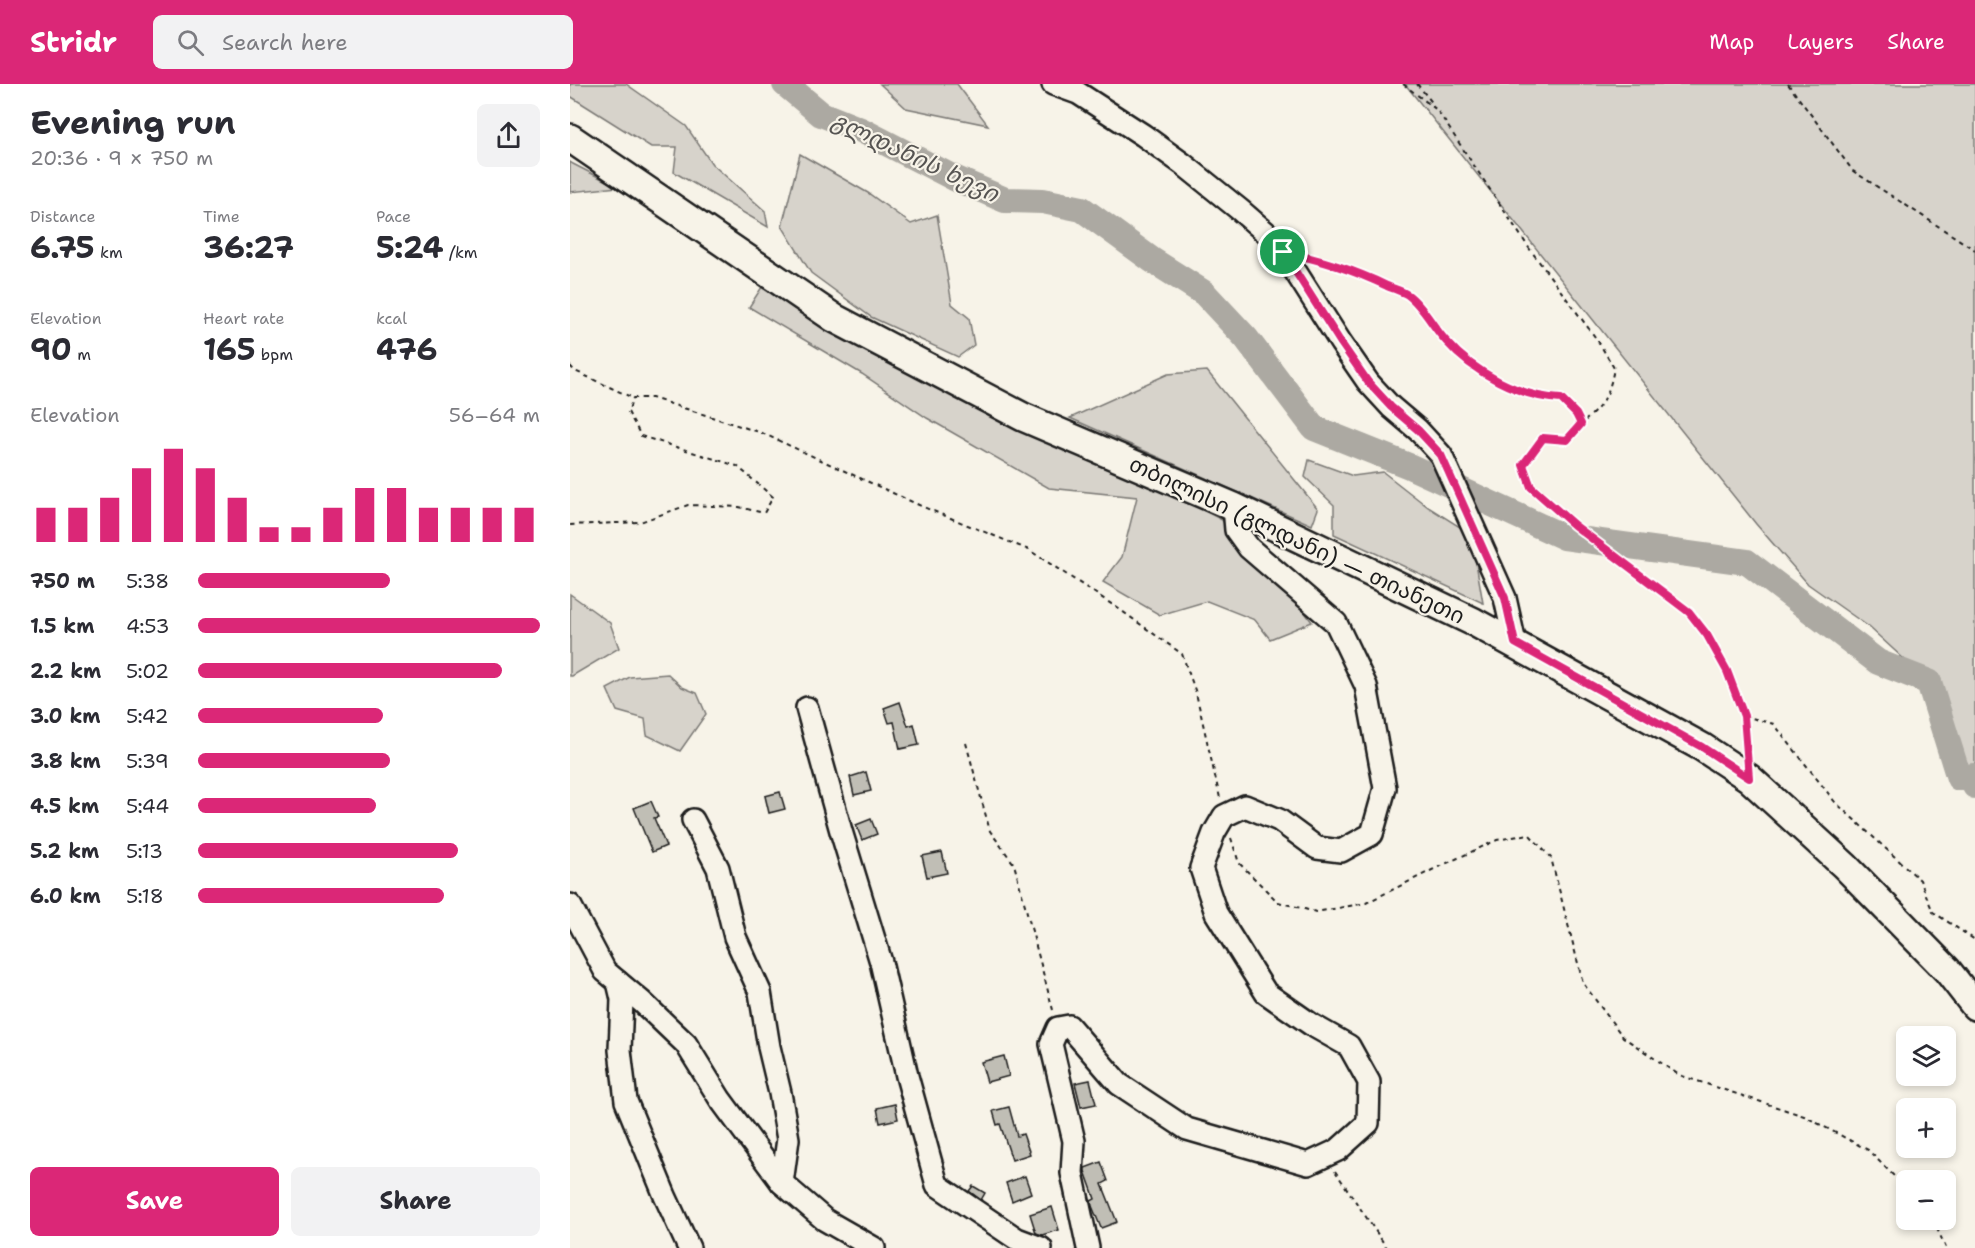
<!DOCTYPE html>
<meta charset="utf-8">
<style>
:root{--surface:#fff;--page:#f2f2f3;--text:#2b2b33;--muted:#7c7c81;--accent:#db2777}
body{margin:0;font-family:"Shantell Sans","Noto Sans Georgian",sans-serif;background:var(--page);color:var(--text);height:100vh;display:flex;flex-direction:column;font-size:22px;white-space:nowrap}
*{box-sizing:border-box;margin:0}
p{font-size:20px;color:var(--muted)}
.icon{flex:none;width:33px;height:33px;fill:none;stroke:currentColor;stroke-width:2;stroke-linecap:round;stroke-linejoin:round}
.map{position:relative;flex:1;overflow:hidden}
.sheet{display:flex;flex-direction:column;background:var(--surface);width:570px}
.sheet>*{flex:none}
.controls{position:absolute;left:1326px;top:942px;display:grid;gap:12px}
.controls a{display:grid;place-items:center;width:60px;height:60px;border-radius:9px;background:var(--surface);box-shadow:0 3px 9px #0003;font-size:30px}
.pin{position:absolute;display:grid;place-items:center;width:51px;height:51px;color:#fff;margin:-26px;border:3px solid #fff;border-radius:50%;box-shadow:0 2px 6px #0007}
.round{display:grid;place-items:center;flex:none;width:63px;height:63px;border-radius:9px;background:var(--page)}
.overview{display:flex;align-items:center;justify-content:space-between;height:102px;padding:0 30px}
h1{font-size:33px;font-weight:700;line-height:45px}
.figures{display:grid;grid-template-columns:repeat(3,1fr);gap:9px;height:102px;padding:6px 30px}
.figures div{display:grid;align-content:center}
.figures b{font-size:30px;font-weight:700}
.figures small{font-size:16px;font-weight:400}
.figures p{font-size:16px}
.chart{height:168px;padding:12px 30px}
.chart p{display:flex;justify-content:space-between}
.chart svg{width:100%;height:108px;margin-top:6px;stroke:var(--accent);stroke-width:6}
.primary-button{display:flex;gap:12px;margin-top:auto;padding:12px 30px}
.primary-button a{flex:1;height:69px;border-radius:9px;background:var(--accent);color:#fff;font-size:24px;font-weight:700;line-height:69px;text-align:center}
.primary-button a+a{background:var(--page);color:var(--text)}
ul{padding:0 30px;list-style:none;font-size:20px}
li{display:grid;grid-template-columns:96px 72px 1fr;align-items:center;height:45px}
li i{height:15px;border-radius:8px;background:var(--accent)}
header{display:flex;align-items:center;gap:36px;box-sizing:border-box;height:84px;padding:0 30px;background:var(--accent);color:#fff}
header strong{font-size:28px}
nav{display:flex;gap:33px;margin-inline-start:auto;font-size:21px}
.search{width:420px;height:54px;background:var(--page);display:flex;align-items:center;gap:15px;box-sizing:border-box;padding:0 21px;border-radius:9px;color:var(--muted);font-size:22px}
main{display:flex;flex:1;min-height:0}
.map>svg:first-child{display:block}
</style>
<header>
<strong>Stridr</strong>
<div class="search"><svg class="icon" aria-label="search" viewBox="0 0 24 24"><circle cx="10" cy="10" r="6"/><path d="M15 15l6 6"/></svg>Search here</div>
<nav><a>Map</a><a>Layers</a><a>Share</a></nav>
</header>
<main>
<section class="sheet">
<div class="overview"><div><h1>Evening run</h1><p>20:36 · 9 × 750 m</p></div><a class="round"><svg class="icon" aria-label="share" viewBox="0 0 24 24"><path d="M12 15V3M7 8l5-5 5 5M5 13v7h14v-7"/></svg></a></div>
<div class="figures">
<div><p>Distance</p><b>6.75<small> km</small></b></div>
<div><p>Time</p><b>36:27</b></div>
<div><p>Pace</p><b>5:24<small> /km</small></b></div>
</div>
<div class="figures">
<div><p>Elevation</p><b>90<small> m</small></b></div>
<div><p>Heart rate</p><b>165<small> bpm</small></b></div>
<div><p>kcal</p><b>476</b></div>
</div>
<div class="chart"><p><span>Elevation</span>56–64 m</p>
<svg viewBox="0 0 160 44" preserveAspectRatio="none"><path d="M5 44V30M15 44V30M25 44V26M35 44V14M45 44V6M55 44V14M65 44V26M75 44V38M85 44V38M95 44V30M105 44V22M115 44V22M125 44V30M135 44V30M145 44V30M155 44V30"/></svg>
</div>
<ul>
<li><b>750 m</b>5:38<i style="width:56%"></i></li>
<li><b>1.5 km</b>4:53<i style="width:100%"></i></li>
<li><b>2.2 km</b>5:02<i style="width:89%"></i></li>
<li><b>3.0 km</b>5:42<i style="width:54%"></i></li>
<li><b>3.8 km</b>5:39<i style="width:56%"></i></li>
<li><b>4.5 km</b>5:44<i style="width:52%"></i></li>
<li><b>5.2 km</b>5:13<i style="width:76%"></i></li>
<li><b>6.0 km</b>5:18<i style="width:72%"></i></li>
</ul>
<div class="primary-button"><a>Save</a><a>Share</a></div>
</section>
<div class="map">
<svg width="1405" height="1164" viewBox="0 0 1405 1164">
<rect width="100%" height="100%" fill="#f7f3e8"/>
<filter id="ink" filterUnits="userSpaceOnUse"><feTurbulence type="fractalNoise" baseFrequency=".0167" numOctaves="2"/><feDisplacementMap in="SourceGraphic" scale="12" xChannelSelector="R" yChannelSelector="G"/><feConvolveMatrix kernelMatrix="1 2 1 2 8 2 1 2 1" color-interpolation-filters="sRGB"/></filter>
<g filter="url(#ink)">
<g fill="#d7d3cb" stroke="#7a7874" stroke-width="1.5">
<path d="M0,0H56L116,42L142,80L195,127L198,143L104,88L107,63H81L0,12Z"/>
<path d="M310,0H387L418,41L336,24Z"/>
<path d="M835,0H1405V696L1359,598L1299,543L1238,500L1186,440Z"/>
<path d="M230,70L298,109L341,140L367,131L382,220L399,234L404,261L388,273L301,233L241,189L212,142Z"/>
<path d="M0,78L3,80L48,103L0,108Z"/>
<path d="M192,203L382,309L562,389L652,436L671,468L722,511L742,538L700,555L685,536L637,517L590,531L533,498L552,473L567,413L479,404L357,334L292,290L179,223Z"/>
<path d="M637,287L748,425L742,441L500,334L598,290Z"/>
<path d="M739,376L783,392L813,388L858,423L901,450L913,519L764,450V421L735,393Z"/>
<path d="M0,510L40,539L49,564L2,592H0Z"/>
<path d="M98,590L112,603L127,609L136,630L110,667L77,651L75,635L47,627L37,605L60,593Z"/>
</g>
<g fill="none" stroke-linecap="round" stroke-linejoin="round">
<path stroke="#aca9a2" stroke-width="26" d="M215,0L251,30L291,46L384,94L435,116L473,117L512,125L582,176L634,209L676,254L744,344L839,382L994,453L1177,478L1308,578L1359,598L1389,694L1403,692L1405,702"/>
</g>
<g fill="#c0beb5" stroke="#1c1c1c" stroke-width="1.5">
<path d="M330,618L338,642L344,640L349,661L330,665L324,638L319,639L314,624Z"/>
<path d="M296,688L301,707L284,711L280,693Z"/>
<path d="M210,708L215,725L199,729L195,712Z"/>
<path d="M81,717L88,733L84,734L96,762L82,768L64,724Z"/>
<path d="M301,735L307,750L292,756L286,741Z"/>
<path d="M372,768L377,789L357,793L352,772Z"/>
<path d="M434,972L439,992L417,998L411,978Z"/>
<path d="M520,996L526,1020L511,1023L505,999Z"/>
<path d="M325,1020L328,1035L310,1039L307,1024Z"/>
<path d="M439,1023L447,1052L453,1050L460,1070L442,1076L430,1040L427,1041L423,1027Z"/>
<path d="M531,1078L538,1097L532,1100L547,1138L531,1144L522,1122L521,1117L525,1115L515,1087V1084Z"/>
<path d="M455,1092L461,1109L442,1117L436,1099Z"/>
<path d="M403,1102L415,1109L411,1116L399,1107Z"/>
<path d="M482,1123L489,1146L472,1151L466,1149L460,1130Z"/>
</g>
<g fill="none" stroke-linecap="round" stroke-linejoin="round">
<defs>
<g id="minor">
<path d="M483,0L508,9L573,51L613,80L670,126L701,153L713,168L771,259L798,298L821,323L848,346L871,371L935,514L945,559"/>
<path d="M237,624L271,747L311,878L337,992L367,1101L447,1155L471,1164"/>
<path d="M123,736L148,784L165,853L190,908L199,963L210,1009L218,1055L212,1099"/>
<path d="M0,821L35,887L72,918L116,960L150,1015L212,1099L255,1136L304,1164"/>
<path d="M48,898L52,915L50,966L56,1017L95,1112L119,1164"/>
<path d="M518,1164L502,1089L504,1057L481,960L488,944L499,942L549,1000L617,1045L738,1080L768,1066L798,1039L799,998L779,962L742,941L696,909L646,829L631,784L644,749L654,732L675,722L709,736L747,764L771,767L802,750L815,704L796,602L766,539L679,464L666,446L664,423"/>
</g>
<path id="major" d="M0,54L264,234L453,333L664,423L904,538L1132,663L1179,694L1275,782L1377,886L1405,922"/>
</defs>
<use href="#minor" stroke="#1c1c1c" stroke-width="26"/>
<use href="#major" stroke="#1c1c1c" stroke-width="32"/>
<g stroke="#1c1c1c" stroke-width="2" stroke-dasharray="4.5 4.5" stroke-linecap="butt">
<path d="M833,0L867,26L959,164L1028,257L1044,284C1039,312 1033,322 1011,340"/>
<path d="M847,0L864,21"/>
<path d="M1218,0L1283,87L1405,166"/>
<path d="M737,173C756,177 827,201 840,213C853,225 863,242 875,256C902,288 949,313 991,315L1006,330L1011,340L997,356L973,354L953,381L961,403L1004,441L1119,528L1137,551L1157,587L1174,632L1177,667"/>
<path d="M0,282L5,287L63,314"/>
<path d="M0,441L70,438L118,421L169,423L194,429L203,413L167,382L71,352L58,328L63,314H82L192,349L351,422L459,466L549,525L612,570L626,609L650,714"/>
<path d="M1174,632L1204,640L1265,718L1350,796L1363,828L1405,856"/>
<path d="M396,659L420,747L444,780L483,926"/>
<path d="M661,754L669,779L708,818L746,828L796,819L862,786L927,756L959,750L981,774L1013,899L1053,953L1109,991L1234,1032L1298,1066L1336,1104"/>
<path d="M765,1087L817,1164"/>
<path d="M1363,1136L1376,1164"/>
</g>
<use href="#minor" stroke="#f7f3e8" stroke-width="21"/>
<use href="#major" stroke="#f7f3e8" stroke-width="27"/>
</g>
</g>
<g fill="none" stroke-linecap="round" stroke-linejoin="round" filter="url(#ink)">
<defs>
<path id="route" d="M713,168C749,175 784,186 817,202C824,205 832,207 838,211C853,222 863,243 876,257C904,289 950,313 991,315L1006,330L1011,340L997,356L973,354L953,381L961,403L1004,441L1119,528L1137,551L1157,587L1174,632L1179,694L1132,663L945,559L935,514L871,371L848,346L821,323L798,298L771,259Z"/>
</defs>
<use href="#route" stroke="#fff" stroke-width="12"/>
<use href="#route" stroke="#db2777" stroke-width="8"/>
</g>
<g text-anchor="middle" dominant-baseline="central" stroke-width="4.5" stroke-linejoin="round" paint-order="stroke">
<g font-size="22" fill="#1c1c1c" stroke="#f7f3e8">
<text transform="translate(727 456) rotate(25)">თბილისი (გლდანი) — თიანეთი</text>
</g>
<g font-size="24" font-style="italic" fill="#565452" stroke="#f7f3e8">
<text transform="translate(345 73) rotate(25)">გლდანის ხევი</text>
</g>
</g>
</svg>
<div class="controls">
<a><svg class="icon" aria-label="layers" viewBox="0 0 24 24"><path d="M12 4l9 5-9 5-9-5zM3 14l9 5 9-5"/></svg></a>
<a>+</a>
<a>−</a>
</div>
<div class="pin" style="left:713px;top:168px;background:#1e9e55"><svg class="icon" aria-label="arrive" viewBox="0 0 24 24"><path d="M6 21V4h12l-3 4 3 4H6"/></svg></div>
</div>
</main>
